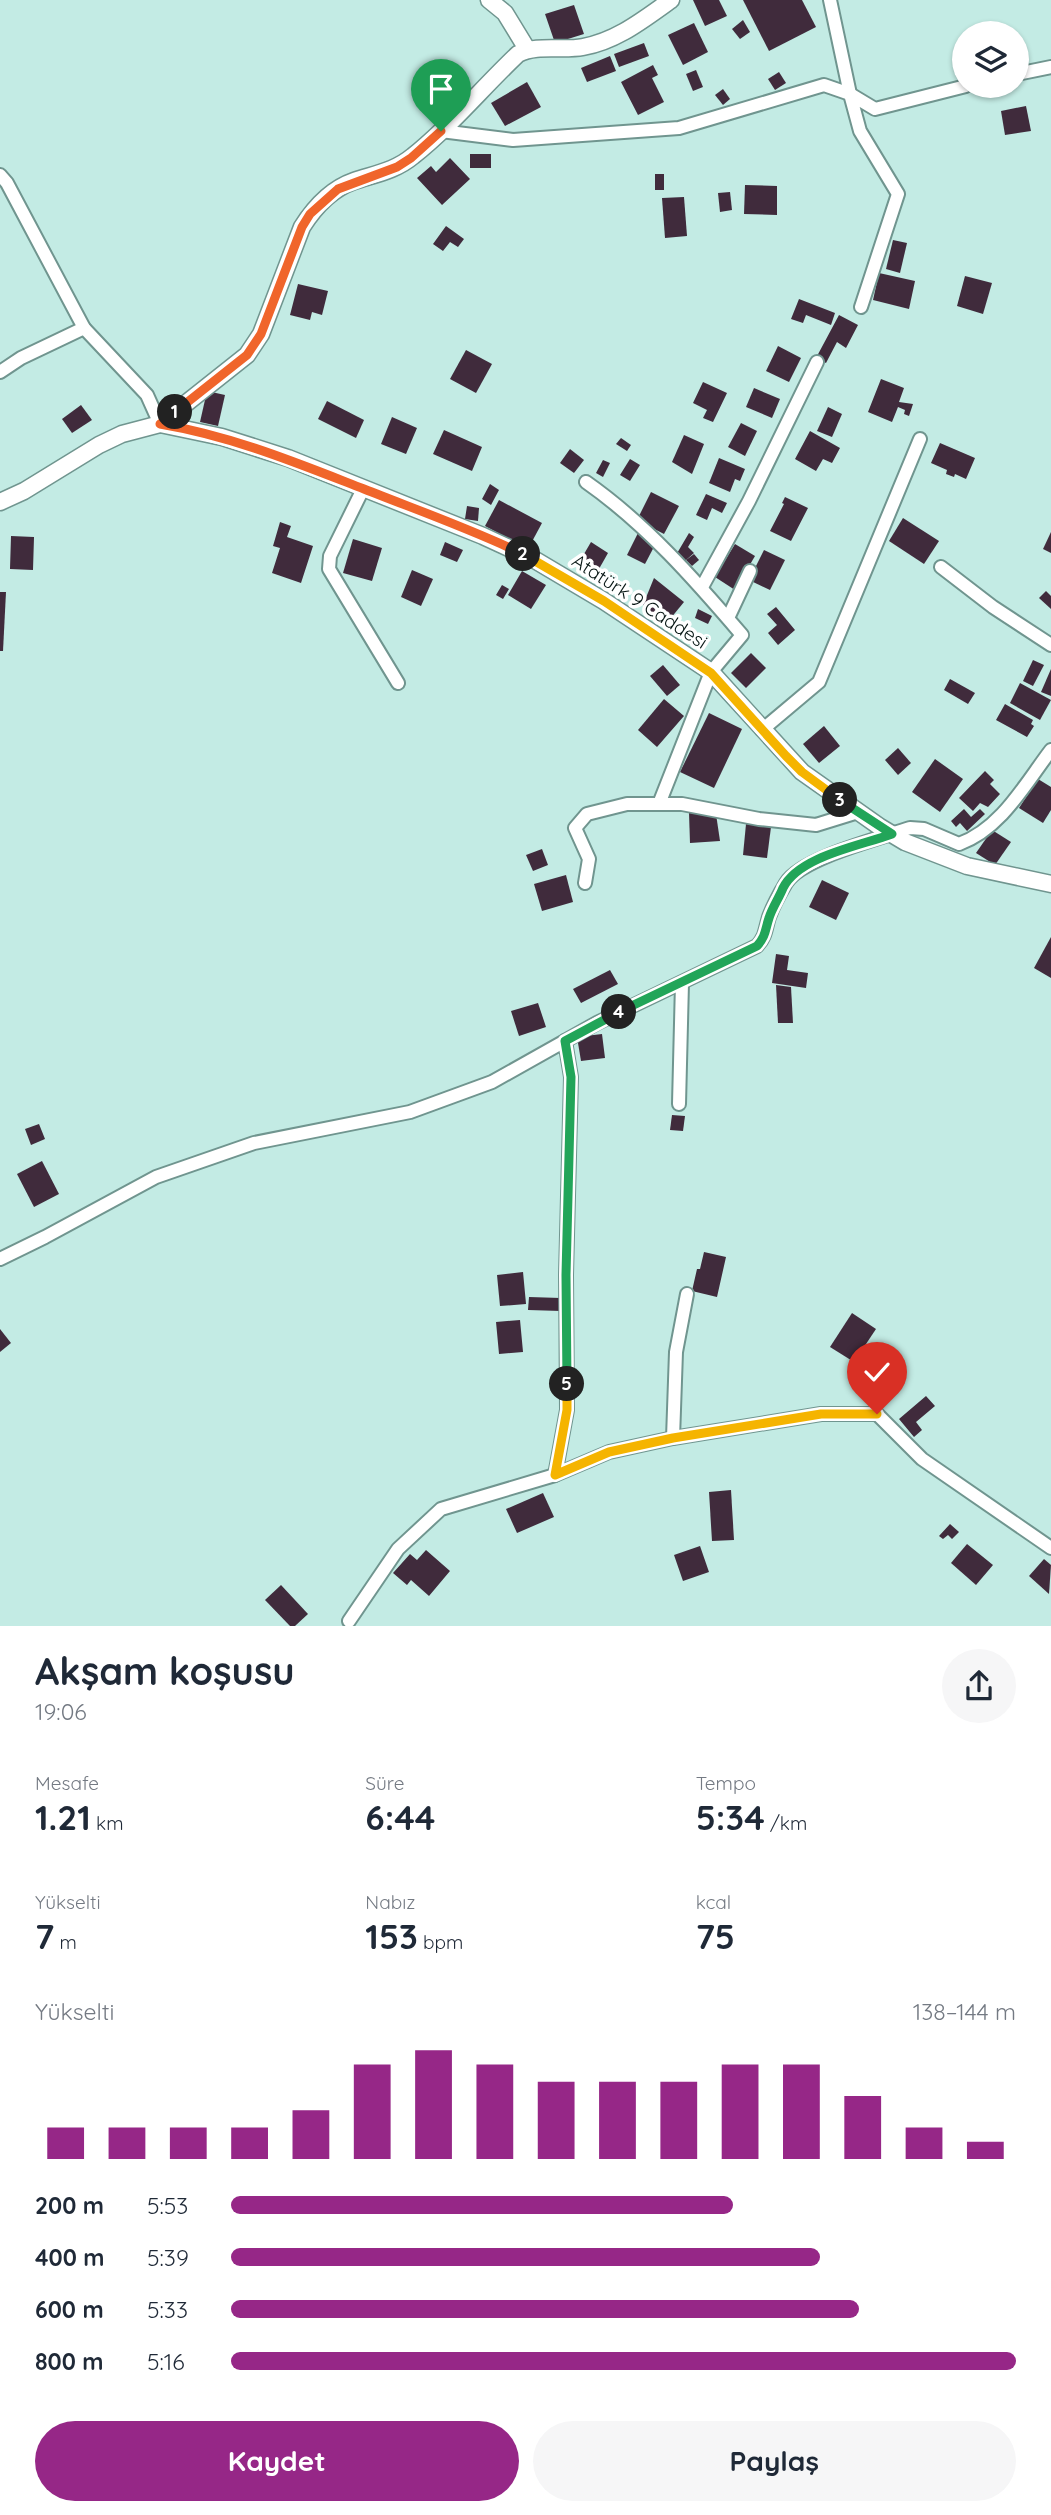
<!DOCTYPE html>
<html lang="tr">
<meta charset="utf-8">
<style>
:root{--surface:#fff;--page:#f6f6f7;--text:#1f2937;--muted:#747a83;--accent:#962787}
body{margin:0;font-family:Quicksand,sans-serif;background:var(--page);color:var(--text);height:100vh;display:flex;flex-direction:column;font-size:26px;white-space:nowrap}
*{box-sizing:border-box;margin:0}
p{font-size:23px;color:var(--muted)}
.icon{flex:none;width:38px;height:38px;fill:none;stroke:currentColor;stroke-width:2;stroke-linecap:round;stroke-linejoin:round}
.map{position:relative;height:1626px;overflow:hidden}
.side{display:flex;flex-direction:column;background:var(--surface);flex:1}
.side>*{flex:none}
.controls{position:absolute;left:952px;top:21px;display:grid;gap:14px}
.controls a{display:grid;place-items:center;width:77px;height:77px;border-radius:50%;background:var(--surface);box-shadow:0 2px 5px #0004;font-size:35px}
.pin{position:absolute;display:grid;place-items:center;width:60px;height:60px;color:#fff;margin:-72px -30px;border-radius:50% 50% 50% 0;rotate:-45deg;box-shadow:0 0 7px #0007}
.pin .icon{rotate:45deg}
.km{position:absolute;width:35px;height:35px;margin:-18px;border-radius:50%;background:#222;color:#fff;font-size:19px;line-height:35px;text-align:center}
.round{display:grid;place-items:center;flex:none;width:74px;height:74px;border-radius:37px;background:var(--page)}
.head{display:flex;align-items:center;justify-content:space-between;height:119px;padding:0 35px}
h1{font-size:38px;font-weight:800;line-height:52px}
.figures{display:grid;grid-template-columns:repeat(3,1fr);gap:10px;height:119px;padding:7px 35px}
.figures div{display:grid;align-content:center}
.figures b{font-size:35px;font-weight:800}
.figures small{font-size:19px;font-weight:400}
.figures p{font-size:19px}
.chart{height:196px;padding:14px 35px}
.chart p{display:flex;justify-content:space-between}
.chart svg{width:100%;height:126px;margin-top:7px;stroke:var(--accent);stroke-width:6}
.button{display:flex;gap:14px;margin-top:auto;padding:14px 35px}
.button a{flex:1;height:80px;border-radius:42px;background:var(--accent);color:#fff;font-size:28px;font-weight:800;line-height:80px;text-align:center}
.button a+a{background:var(--page);color:var(--text)}
ul{padding:0 35px;list-style:none;font-size:23px}
li{display:grid;grid-template-columns:112px 84px 1fr;align-items:center;height:52px}
li i{height:18px;border-radius:9px;background:var(--accent)}
.map>svg:first-child{display:block}
</style>
<div class="map">
<svg width="1051" height="1626" viewBox="0 0 1051 1626">
<rect width="100%" height="100%" fill="#c3ebe4"/>
<g fill="#402b3c">
<path d="M693,0H719L727,16L705,26Z"/>
<path d="M743,0H802L816,27L769,51Z"/>
<path d="M574,5L584,34L555,43L545,14Z"/>
<path d="M743,20L750,32L740,39L732,29Z"/>
<path d="M694,23L708,52L683,65L668,35Z"/>
<path d="M644,43L649,56L619,67L614,54Z"/>
<path d="M610,56L616,71L587,82L581,68Z"/>
<path d="M653,65L658,75L652,78L664,102L638,115L621,82Z"/>
<path d="M696,70L703,87L693,91L686,74Z"/>
<path d="M779,72L786,83L775,90L768,79Z"/>
<path d="M527,82L541,107L505,126L491,103Z"/>
<path d="M723,89L730,99L723,105L715,95Z"/>
<path d="M1026,106L1031,131L1005,135L1001,111Z"/>
<rect x="470" y="154" width="21" height="14"/>
<path d="M450,158L470,179L442,205L417,178L431,166L436,172Z"/>
<rect x="655" y="174" width="9" height="16"/>
<path d="M745,185L777,186V215L744,214Z"/>
<path d="M730,192L732,210L720,212L718,193Z"/>
<path d="M684,197L687,236L665,238L662,198Z"/>
<path d="M446,226L464,239L458,247L450,242L443,251L433,244Z"/>
<path d="M893,240L907,243L900,273L886,269Z"/>
<path d="M879,273L915,281L909,309L873,300Z"/>
<path d="M965,276L992,283L983,314L957,306Z"/>
<path d="M298,284L328,291L322,315L312,312L310,320L290,315Z"/>
<path d="M799,299L835,313L831,325L806,315L803,323L791,319Z"/>
<path d="M839,315L858,325L846,348L837,342L826,363L816,358Z"/>
<path d="M778,346L801,358L789,382L766,371Z"/>
<path d="M466,350L492,364L476,393L450,379Z"/>
<path d="M881,379L904,388L899,402L913,404L909,416L904,414L905,410L898,407L892,422L868,412Z"/>
<path d="M703,382L727,393L713,422L703,418L707,410L693,403Z"/>
<path d="M754,388L780,399L772,418L746,407Z"/>
<path d="M207,391L225,395L218,426L200,422Z"/>
<path d="M327,401L364,420L356,438L318,419Z"/>
<path d="M81,405L92,420L72,433L62,419Z"/>
<path d="M828,407L842,414L832,437L817,431Z"/>
<path d="M392,417L417,428L406,454L381,444Z"/>
<path d="M741,423L757,431L745,456L728,447Z"/>
<path d="M444,430L482,447L472,471L433,454Z"/>
<path d="M810,431L840,448L832,463L823,459L816,471L795,459Z"/>
<path d="M684,435L704,444L692,474L672,462Z"/>
<path d="M621,438L631,445L627,451L616,444Z"/>
<path d="M940,443L975,458L966,479L955,474L954,477L946,474L947,470L931,463Z"/>
<path d="M570,449L584,460L574,473L560,463Z"/>
<path d="M719,458L745,469L740,481L735,479L730,492L709,483Z"/>
<path d="M630,459L640,465L630,481L620,475Z"/>
<path d="M603,460L610,463L603,477L596,473Z"/>
<path d="M490,484L499,490L491,505L482,499Z"/>
<path d="M651,492L679,506L664,534L637,520Z"/>
<path d="M706,494L727,503L722,513L712,508L707,520L696,515Z"/>
<path d="M785,497L808,508L791,541L770,531L784,504L782,503Z"/>
<path d="M499,500L542,523L528,549L485,526Z"/>
<path d="M467,506L479,508L478,521L465,519Z"/>
<path d="M903,518L939,541L924,564L889,541Z"/>
<path d="M280,522L291,526L287,537L313,546L301,583L272,573L280,548L273,546Z"/>
<path d="M1051,532V553L1043,549Z"/>
<path d="M638,533L656,543L645,564L627,555Z"/>
<path d="M689,533L694,537L688,547L694,553L685,561L676,555Z"/>
<path d="M11,536L34,537L33,570L10,569Z"/>
<path d="M353,539L382,548L372,581L343,573Z"/>
<path d="M445,542L463,550L457,562L440,555Z"/>
<path d="M591,542L608,553L595,576L577,566Z"/>
<path d="M735,544L755,556L735,590L715,577Z"/>
<path d="M764,550L785,560L770,590L749,580Z"/>
<path d="M694,554L699,560L692,566L686,560Z"/>
<path d="M412,570L433,579L421,606L401,597Z"/>
<path d="M522,571L546,585L531,609L508,595Z"/>
<path d="M654,578L684,602L666,624L643,605Z"/>
<path d="M502,585L509,589L503,599L496,595Z"/>
<path d="M1046,591L1051,596V609L1039,598Z"/>
<path d="M0,592H6L3,651H0Z"/>
<path d="M776,607L795,630L778,645L768,633L777,625L767,614Z"/>
<path d="M698,609L712,616L708,624L695,618Z"/>
<path d="M751,653L766,668L746,688L731,673Z"/>
<path d="M1033,660L1044,665L1033,686L1023,681Z"/>
<path d="M663,665L680,685L667,696L650,676Z"/>
<path d="M1051,669V696L1041,692Z"/>
<path d="M950,679L975,693L968,704L944,690Z"/>
<path d="M1020,683L1051,700L1040,720L1010,703Z"/>
<path d="M664,699L684,716L657,747L638,730Z"/>
<path d="M1005,704L1033,720L1031,724L1034,726L1027,737L996,720Z"/>
<path d="M709,713L742,729L714,788L680,772Z"/>
<path d="M824,726L840,746L819,763L803,744Z"/>
<path d="M898,748L911,763L898,775L885,760Z"/>
<path d="M935,759L963,779L940,812L912,792Z"/>
<path d="M985,771L994,780L990,784L1000,794L988,807L980,803L973,811L959,798Z"/>
<path d="M1038,779L1051,787V810L1043,823L1019,808Z"/>
<path d="M964,809L971,817L980,809L985,814L967,831L960,823L956,827L951,821Z"/>
<path d="M689,813L716,814L720,841L690,843Z"/>
<path d="M746,824L771,827L767,858L743,855Z"/>
<path d="M992,830L1011,842L995,865L976,853Z"/>
<path d="M542,849L548,865L533,871L526,855Z"/>
<path d="M566,875L573,902L542,911L534,884Z"/>
<path d="M822,880L849,893L836,920L809,907Z"/>
<path d="M1051,937V978L1034,968Z"/>
<path d="M776,954L789,956L787,970L808,973L806,988L772,983Z"/>
<path d="M610,970L618,984L581,1003L573,989Z"/>
<path d="M776,985L791,987L793,1023H778Z"/>
<path d="M538,1003L546,1027L519,1036L511,1011Z"/>
<path d="M602,1034L605,1058L581,1061L577,1037Z"/>
<path d="M672,1115L685,1116L683,1131L670,1130Z"/>
<path d="M39,1124L45,1139L31,1145L25,1129Z"/>
<path d="M42,1161L59,1194L34,1207L17,1174Z"/>
<path d="M704,1252L726,1257L717,1297L692,1291L697,1269H700Z"/>
<path d="M523,1272L526,1304L500,1306L497,1275Z"/>
<path d="M529,1297L561,1298V1311L528,1310Z"/>
<path d="M852,1313L876,1329L854,1362L830,1347Z"/>
<path d="M520,1320L523,1352L499,1354L496,1322Z"/>
<path d="M0,1329L11,1343L0,1352Z"/>
<path d="M926,1396L935,1406L916,1422L922,1430L914,1437L899,1419Z"/>
<path d="M731,1490L734,1540L712,1541L709,1492Z"/>
<path d="M543,1493L554,1517L517,1533L506,1509Z"/>
<path d="M950,1524L959,1532L952,1539L948,1535L943,1539L939,1536Z"/>
<path d="M967,1544L993,1565L976,1585L951,1563Z"/>
<path d="M700,1546L709,1572L683,1581L674,1555Z"/>
<path d="M426,1550L450,1571L429,1596L411,1580L407,1585L393,1573L410,1554L417,1560Z"/>
<path d="M1044,1559L1051,1565L1049,1594L1029,1576Z"/>
<path d="M281,1585L308,1614L295,1626H290L265,1600Z"/>
</g>
<g fill="none" stroke-linecap="round" stroke-linejoin="round">
<defs>
<g id="street">
<path d="M830,0L850,94"/>
<path d="M1017,74L1051,67"/>
<path d="M441,131L513,140L679,128L824,85L850,94"/>
<path d="M0,175L7,183L84,328L147,395L160,424"/>
<path d="M861,307L898,194L860,131L850,94L875,109L966,86"/>
<path d="M0,372L21,358L84,328"/>
<path d="M586,482C646,524 695,580 742,635L711,672L659,804"/>
<path d="M363,489L330,556L329,569L398,683"/>
<path d="M941,567L993,607L1051,645"/>
<path d="M702,587L749,501L817,362"/>
<path d="M728,618L750,571"/>
<path d="M762,730L819,682L920,439"/>
<path d="M585,883L589,859L575,828L587,814L627,804H682L759,819L816,825L858,812"/>
<path d="M679,1104L682,983"/>
<path d="M0,1259L45,1237L156,1177L254,1143L410,1112L492,1082L597,1023L757,946C766,936 765,930 769,917C773,906 780,893 786,883C801,858 881,838 910,828L924,829L959,844C1001,829 1025,784 1051,750"/>
<path d="M673,1438L676,1352L687,1294"/>
<path d="M555,1475L567,1410L566,1275L571,1077L565,1041"/>
<path d="M349,1621L398,1549L441,1509L555,1475L609,1452L673,1438L821,1414H877L922,1459L1051,1548"/>
</g>
<g id="secondary">
<path d="M489,0L505,13L527,49"/>
<path d="M160,424L247,355L261,334L302,227C314,208 331,189 354,181C375,174 395,171 413,156C451,126 483,87 518,54C537,44 562,51 583,47C617,41 644,19 671,0"/>
<path d="M0,502L24,491L99,445L122,434L160,424L222,437L288,458L483,536L535,560L604,601L711,672L802,772L880,827L905,842L967,866L1051,884"/>
</g>
</defs>
<use href="#street" stroke="#70958f" stroke-width="16"/>
<use href="#secondary" stroke="#70958f" stroke-width="19"/>
<use href="#street" stroke="#fff" stroke-width="12"/>
<use href="#secondary" stroke="#fff" stroke-width="16"/>
</g>
<g fill="none" stroke-linecap="round" stroke-linejoin="round">
<defs>
<path id="split-1" d="M175,412L247,355L261,334L302,227L310,214L338,189L397,167L411,158L441,131"/>
<path id="split-2" d="M175,412L160,424C232,436 297,463 364,489C417,510 471,529 523,554"/>
<path id="split-3" d="M523,554L604,601L711,673L786,756L802,772L840,800"/>
<path id="split-4" d="M619,1012L757,946C766,936 765,930 769,918C772,908 779,898 783,888C799,856 860,846 892,834L840,800"/>
<path id="split-5" d="M567,1384L566,1275L571,1077L565,1041L619,1012"/>
<path id="split-6" d="M567,1384V1410L555,1475L609,1452L673,1438L821,1414H877"/>
</defs>
<use href="#split-1" stroke="#fff" stroke-width="14"/>
<use href="#split-2" stroke="#fff" stroke-width="14"/>
<use href="#split-3" stroke="#fff" stroke-width="14"/>
<use href="#split-4" stroke="#fff" stroke-width="14"/>
<use href="#split-5" stroke="#fff" stroke-width="14"/>
<use href="#split-6" stroke="#fff" stroke-width="14"/>
<use href="#split-1" stroke="#f0652b" stroke-width="9"/>
<use href="#split-2" stroke="#f0652b" stroke-width="9"/>
<use href="#split-3" stroke="#f5b400" stroke-width="9"/>
<use href="#split-4" stroke="#22a559" stroke-width="9"/>
<use href="#split-5" stroke="#22a559" stroke-width="9"/>
<use href="#split-6" stroke="#f5b400" stroke-width="9"/>
</g>
<g text-anchor="middle" dominant-baseline="central" stroke-width="7" stroke-linejoin="round" paint-order="stroke">
<g font-size="19" fill="#061513" stroke="#fff">
<text transform="translate(640 601) rotate(33)">Atatürk 9 Caddesi</text>
</g>
</g>
</svg>
<div class="controls">
<a><svg class="icon" aria-label="layers" viewBox="0 0 24 24"><path d="M12 4l9 5-9 5-9-5zM3 14l9 5 9-5"/></svg></a>
</div>
<div class="pin" style="left:441px;top:131px;background:#1e9e55"><svg class="icon" aria-label="arrive" viewBox="0 0 24 24"><path d="M6 21V4h12l-3 4 3 4H6"/></svg></div>
<div class="pin" style="left:877px;top:1414px;background:#d93025"><svg class="icon" aria-label="check" viewBox="0 0 24 24"><path d="M5 12l5 5 9-10"/></svg></div>
<b class="km" style="left:175px;top:412px">1</b>
<b class="km" style="left:523px;top:554px">2</b>
<b class="km" style="left:840px;top:800px">3</b>
<b class="km" style="left:619px;top:1012px">4</b>
<b class="km" style="left:567px;top:1384px">5</b>
</div>
<section class="side">
<div class="head"><div><h1>Akşam koşusu</h1><p>19:06</p></div><a class="round"><svg class="icon" aria-label="share" viewBox="0 0 24 24"><path d="M12 15V3M7 8l5-5 5 5M5 13v7h14v-7"/></svg></a></div>
<div class="figures">
<div><p>Mesafe</p><b>1.21<small> km</small></b></div>
<div><p>Süre</p><b>6:44</b></div>
<div><p>Tempo</p><b>5:34<small> /km</small></b></div>
</div>
<div class="figures">
<div><p>Yükselti</p><b>7<small> m</small></b></div>
<div><p>Nabız</p><b>153<small> bpm</small></b></div>
<div><p>kcal</p><b>75</b></div>
</div>
<div class="chart"><p><span>Yükselti</span>138–144 m</p>
<svg viewBox="0 0 160 44" preserveAspectRatio="none"><path d="M5 44V33M15 44V33M25 44V33M35 44V33M45 44V27M55 44V11M65 44V6M75 44V11M85 44V17M95 44V17M105 44V17M115 44V11M125 44V11M135 44V22M145 44V33M155 44V38"/></svg>
</div>
<ul>
<li><b>200 m</b>5:53<i style="width:64%"></i></li>
<li><b>400 m</b>5:39<i style="width:75%"></i></li>
<li><b>600 m</b>5:33<i style="width:80%"></i></li>
<li><b>800 m</b>5:16<i style="width:100%"></i></li>
</ul>
<div class="button"><a>Kaydet</a><a>Paylaş</a></div>
</section>
